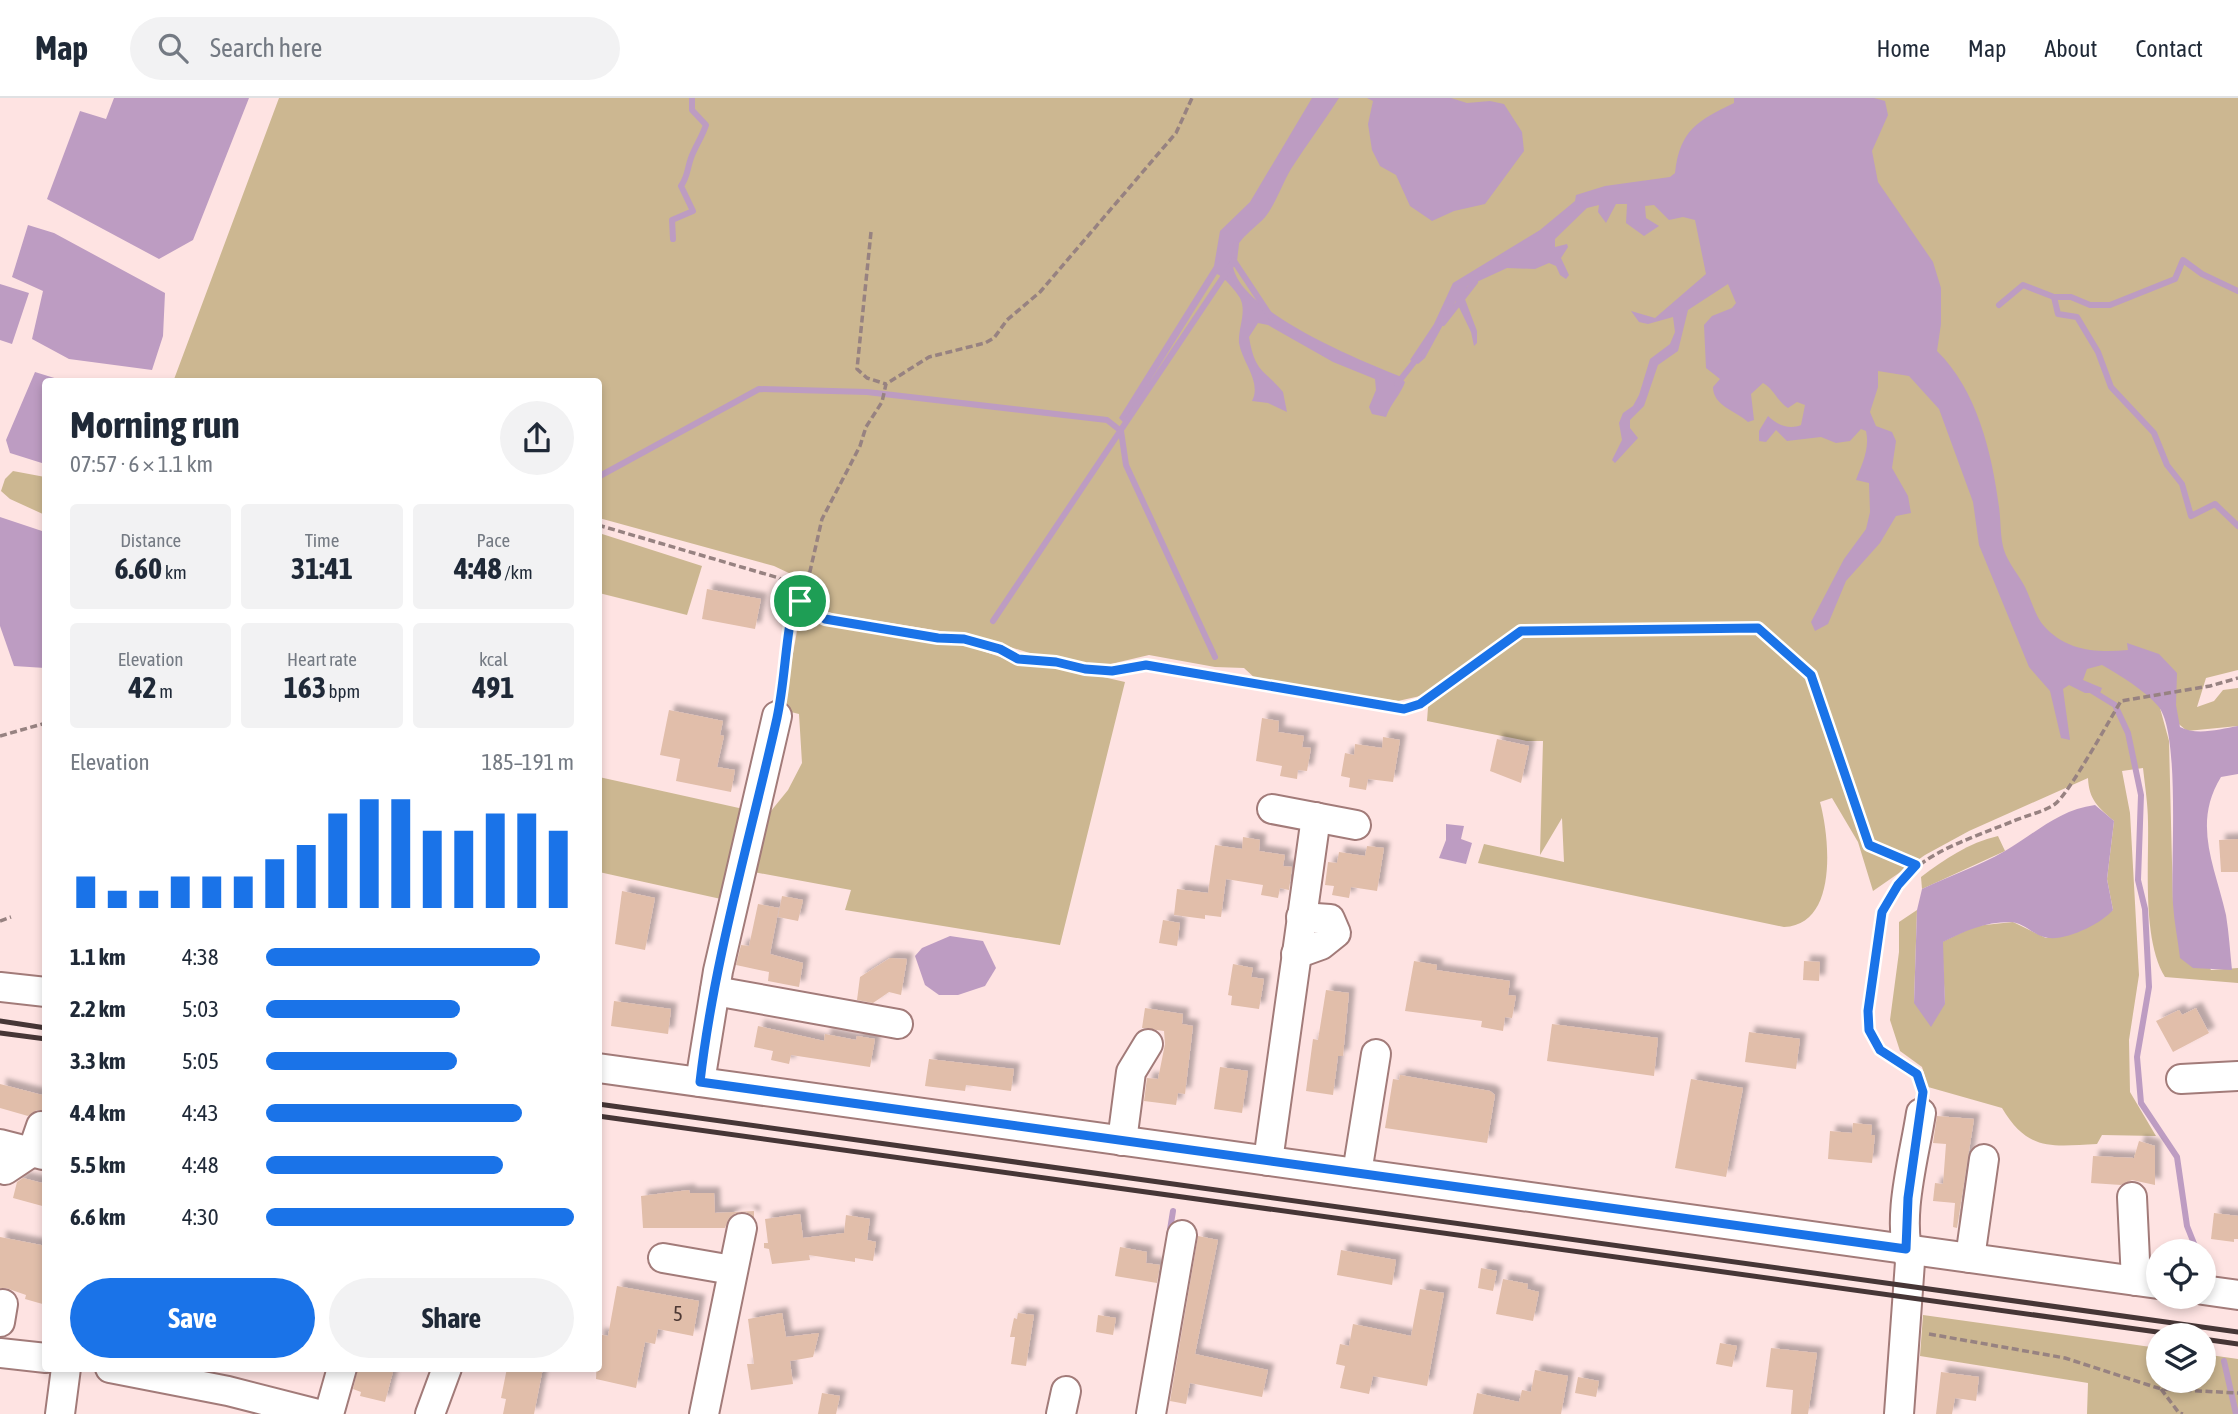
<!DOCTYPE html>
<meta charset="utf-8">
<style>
:root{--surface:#fff;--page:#f2f2f3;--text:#1f2937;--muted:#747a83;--line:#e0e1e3;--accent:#1a73e8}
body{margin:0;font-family:"Asap Condensed",sans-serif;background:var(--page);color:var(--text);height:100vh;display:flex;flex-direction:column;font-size:26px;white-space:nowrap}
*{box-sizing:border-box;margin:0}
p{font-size:23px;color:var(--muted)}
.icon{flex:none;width:38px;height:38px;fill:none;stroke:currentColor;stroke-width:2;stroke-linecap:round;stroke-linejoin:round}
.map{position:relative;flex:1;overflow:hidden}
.details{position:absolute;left:42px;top:280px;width:560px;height:994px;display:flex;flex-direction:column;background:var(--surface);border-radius:7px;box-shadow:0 4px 10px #0003}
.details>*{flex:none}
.fabs{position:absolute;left:2146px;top:1141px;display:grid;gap:14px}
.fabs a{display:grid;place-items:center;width:70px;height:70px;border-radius:50%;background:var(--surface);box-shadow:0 4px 10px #0003;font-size:35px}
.pin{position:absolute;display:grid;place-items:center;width:60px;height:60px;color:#fff;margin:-30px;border:4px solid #fff;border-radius:50%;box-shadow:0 2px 7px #0007}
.round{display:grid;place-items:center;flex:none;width:74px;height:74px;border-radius:37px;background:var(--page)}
.head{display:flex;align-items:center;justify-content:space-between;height:119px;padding:0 28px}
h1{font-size:38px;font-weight:700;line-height:52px}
.metrics{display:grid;grid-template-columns:repeat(3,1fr);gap:10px;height:119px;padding:7px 28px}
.metrics div{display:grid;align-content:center;border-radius:7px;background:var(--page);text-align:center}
.metrics b{font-size:30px;font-weight:700}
.metrics small{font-size:19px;font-weight:400}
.metrics p{font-size:19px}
.chart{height:196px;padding:14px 28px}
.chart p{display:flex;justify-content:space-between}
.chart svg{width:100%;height:126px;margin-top:7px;stroke:var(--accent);stroke-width:6}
.cta{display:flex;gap:14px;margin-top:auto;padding:14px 28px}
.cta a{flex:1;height:80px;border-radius:42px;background:var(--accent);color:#fff;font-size:28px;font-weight:700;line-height:80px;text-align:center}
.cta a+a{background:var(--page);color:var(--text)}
ul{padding:0 28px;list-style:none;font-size:23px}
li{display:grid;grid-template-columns:112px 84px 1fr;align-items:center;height:52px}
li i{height:18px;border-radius:9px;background:var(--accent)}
header{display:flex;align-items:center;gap:42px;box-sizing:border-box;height:98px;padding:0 35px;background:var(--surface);border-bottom:2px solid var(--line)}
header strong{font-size:33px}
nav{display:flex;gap:38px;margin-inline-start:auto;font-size:24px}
.search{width:490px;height:63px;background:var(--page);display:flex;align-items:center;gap:18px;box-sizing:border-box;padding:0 24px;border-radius:38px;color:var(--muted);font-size:26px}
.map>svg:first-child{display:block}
</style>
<header>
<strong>Map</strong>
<div class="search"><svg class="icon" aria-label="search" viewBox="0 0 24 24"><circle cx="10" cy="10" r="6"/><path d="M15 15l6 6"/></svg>Search here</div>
<nav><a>Home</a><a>Map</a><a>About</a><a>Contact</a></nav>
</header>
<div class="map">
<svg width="2238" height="1316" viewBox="0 0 2238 1316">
<defs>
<filter id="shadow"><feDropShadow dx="6" dy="-6" stdDeviation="2" flood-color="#0004"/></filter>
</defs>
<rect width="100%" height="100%" fill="#fee3e2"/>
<g fill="#ccb791">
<path d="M279,0H2238V572L2206,580L2197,609L2214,603L2223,592L2238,590V628L2187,633L2160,610L2169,643L2173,805L2211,872L2238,870V885L2165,879C2142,842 2149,767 2148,724C2148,707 2145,688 2143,670L2122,673L2130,715L2139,877L2129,942L2130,994L2156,1038L2102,1037L2097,1046C2052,1048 2028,1054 2002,1010L1928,989L1922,969L1900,953L1890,922L1899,854V824L1917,812L1914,905L1945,906L1942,844L1975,828L2013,824L2046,840L2113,812L2107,781L2114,723C2098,709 2089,702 2088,680L1969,733L1925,757L1873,793L1858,744L1832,700L1820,704C1830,741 1838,827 1784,829L1478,765L1484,746L1564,764L1562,720L1540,757L1543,643H1527L1427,623L1429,596L1398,603L1258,583L1244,570L1215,569L1149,557L1098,569L1036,557L978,539L834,516L812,507L817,498L793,477L774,468L599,420L598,284H173Z"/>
<path d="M13,373L45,379V417L10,401L1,393L5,381Z"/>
<path d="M599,435L702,468L687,517L599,495Z"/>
<path d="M800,516L838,528L932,545L965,547L1012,563L1042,565L1125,584L1060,847L845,812L851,792L748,773L762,724L788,692L802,665L799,616L783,612Z"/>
<path d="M599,679L748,712L721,801L599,774Z"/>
<path d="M1998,738L2005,753L1922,791L1921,779C1945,761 1968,745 1998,738Z"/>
<path d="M1923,1217L2158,1250V1283H2203V1256L2238,1261V1316H2087L2088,1285L1920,1258Z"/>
</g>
<g fill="#bd9cc2">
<path d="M114,0H249L193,142L159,161L47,101L80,13L106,21Z"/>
<path d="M1312,0H1339C1324,24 1306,47 1291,71C1282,86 1277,103 1266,118C1256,130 1236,141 1233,159C1224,208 1362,263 1399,278L1405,284C1401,296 1391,305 1386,319L1372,316L1369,309L1376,292L1375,281L1333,264L1268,227L1258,225L1249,239C1255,275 1263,270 1283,294L1287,314L1268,305L1252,303C1262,284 1242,264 1239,245C1238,230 1247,214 1240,200C1235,192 1224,179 1217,176L1124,325L1119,320L1214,168L1220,133L1250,104Z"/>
<path d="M1367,0H1451L1467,5L1490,3L1504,6L1522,34L1524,53L1485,106L1454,113L1432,123L1410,108L1396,77L1380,68L1372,52L1368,26L1373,3Z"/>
<path d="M1734,0H1874L1885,3L1888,17L1872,53L1878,84L1933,164L1941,190V226L1937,253C1977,292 1992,355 1999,409C2001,423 2000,439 2004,452C2008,465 2019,477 2025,489C2031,501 2035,518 2044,528C2066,553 2097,555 2128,552L2127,545L2159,556L2177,575L2176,607L2180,629C2197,638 2220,631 2238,628V676L2221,679C2192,726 2215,768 2226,817C2229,835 2230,854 2232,872L2193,870L2180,860C2178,842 2174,824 2173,806C2170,767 2181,634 2158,608C2144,592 2120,577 2102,567L2087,571L2083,582L2102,590L2100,595H2085L2069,587L2063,591L2070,642L2061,640L2050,593L2029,569L1979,447L1973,404L1939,311L1909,278L1878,273V289L1870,314L1876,328L1892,334L1896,343L1892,370L1908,398L1911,415L1896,418L1880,445L1846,483L1828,526L1815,533L1811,524L1844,461L1866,431L1870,414L1869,385L1856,382C1862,366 1870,351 1866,333L1861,331L1850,343L1836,345L1821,339L1787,343L1776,332L1766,344L1759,343V333L1768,318C1777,327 1789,332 1801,327L1805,307L1797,304L1788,310C1777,303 1774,291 1763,285L1751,296L1754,322L1748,324C1736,313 1713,308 1713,289L1720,281L1706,270L1704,227L1712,218L1732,210L1736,205L1728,186L1688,212L1678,253L1658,267L1644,308L1630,322V330L1638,340L1615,365L1612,362L1622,342L1619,325L1623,315L1633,308L1639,297L1650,261L1670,246L1675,234L1673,219L1648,226L1639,224L1631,213L1655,220L1706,176L1695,122L1683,119L1669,122L1654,107L1645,108L1646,120L1659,128L1644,138L1626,125L1627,106H1616L1606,125L1598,114L1599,107L1587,110L1555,141V149L1567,146L1568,149L1561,160L1569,177L1566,181L1560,177L1556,168L1549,165L1535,171L1507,170L1468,188L1463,196L1477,233V245L1474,248L1471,234L1456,203L1425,260L1418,266L1410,262L1434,226L1453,185L1540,132L1575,103L1576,97L1605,88L1670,79L1675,75C1680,31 1698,23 1734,5Z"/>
<path d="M28,127L54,135L165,195L163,238L152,272L69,261L32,241L43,193L12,179Z"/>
<path d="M0,186L29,195L12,246L0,242Z"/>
<path d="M35,274L64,283L46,284L45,366L10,355L6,342Z"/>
<path d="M0,419L45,434V570L14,568L0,528Z"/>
<path d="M2095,707L2114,723L2107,781L2113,812C2101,826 2063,845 2044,839C2033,836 2022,824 2010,824C1984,824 1965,833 1943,844L1945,906L1931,929L1914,905L1917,812L1922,791C1949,778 1979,768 2005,753C2036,735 2058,712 2095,707Z"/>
<path d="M1446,726L1464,728L1461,741L1472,745L1466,766L1439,760L1446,742Z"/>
<path d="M950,838L983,843L996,870L985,888L958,897H939L925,887L915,858L922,850Z"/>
</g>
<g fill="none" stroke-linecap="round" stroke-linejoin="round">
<g stroke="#bd9cc2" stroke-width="6">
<path d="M673,141L672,122L693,113L681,88C688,78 687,71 691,60C695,49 702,39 706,27L692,12V0"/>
<path d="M1236,146L1234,163L1271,219"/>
<path d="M2054,199L2058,216L2077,219L2098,254L2111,289L2154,335L2167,367L2182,386L2191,418L2215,406L2238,428"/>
<path d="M1999,207L2023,187L2054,199H2071L2090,207H2110L2175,181L2183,162L2202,176L2238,193"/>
<path d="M1443,225L1475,184"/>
<path d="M1397,286L1418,259"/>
<path d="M598,379L759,291L867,294L1107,322L1121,333L1126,367L1215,559"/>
<path d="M993,523L1234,163"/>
<path d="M2089,591L2115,607L2128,635L2141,697L2138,782L2145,811L2149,889L2137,959L2141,1005L2177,1059L2187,1128L2197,1153"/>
<path d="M1169,1138L1173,1113"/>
<path d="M2203,1172L2205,1179"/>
<path d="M2224,1263L2236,1316"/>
</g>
</g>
<g fill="#e1beaa" filter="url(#shadow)">
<path d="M707,491L761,501L755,531L702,521Z"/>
<path d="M669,612L723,623L720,637L724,638L717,669L735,672L731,694L676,683L680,661L660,657Z"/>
<path d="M1262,620L1279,623L1278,634L1304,638L1302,649L1311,650L1307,673L1298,672L1297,681L1280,678L1282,668L1256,663Z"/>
<path d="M1383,639L1400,642L1393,684L1368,681L1366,692L1349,689L1350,680L1341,678L1345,655L1354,657L1355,646L1382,650Z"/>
<path d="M1497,641L1529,648L1521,685L1490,673Z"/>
<path d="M1243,739L1260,742L1259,753L1285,757L1283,768L1292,769L1289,792L1280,790L1278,800L1261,797L1263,787L1226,781L1221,819L1205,817V821L1174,817L1177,791L1208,795L1215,747L1242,751Z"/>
<path d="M2238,741V774H2221L2219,742Z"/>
<path d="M1367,748L1384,750L1377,793L1351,789L1349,800L1332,797L1334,788L1325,787L1328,764L1337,765L1339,754L1365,758Z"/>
<path d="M622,793L655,800L645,852L615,846Z"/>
<path d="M782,798L803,802L798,823L778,819Z"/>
<path d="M758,806L779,810L770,856L803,865L799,889L768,883L769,874L736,867L741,847L749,848Z"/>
<path d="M1163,822L1180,825L1177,848L1159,845Z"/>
<path d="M890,860L907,861L901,897L889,894L873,905L857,902L860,879Z"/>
<path d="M1414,863L1437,867L1436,872L1510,883L1508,897L1516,898L1512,920L1505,919L1503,933L1481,929L1482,923L1405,913Z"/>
<path d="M1804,863L1820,864L1819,883L1803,882Z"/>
<path d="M1233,866L1253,870L1251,879L1264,881L1259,911L1231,907L1232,898L1228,897Z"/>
<path d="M1326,892L1349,895L1343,958H1338L1333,997L1306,993L1313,941L1318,942Z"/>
<path d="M614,903L671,911L668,936L611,928Z"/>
<path d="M1145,910L1183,916L1182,926L1193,928L1185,996L1178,995L1176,1007L1144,1003L1147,980L1158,981L1165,946L1164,933L1142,930Z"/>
<path d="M2196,910L2209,935L2173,954L2156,923L2179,912L2182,917Z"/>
<path d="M1552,926L1658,940L1654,978L1547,963Z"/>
<path d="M758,928L824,943L825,936L856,942L857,938L875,941L870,969L791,957L789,966L771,962L773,953L754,949Z"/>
<path d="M1749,934L1800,941L1796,971L1745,964Z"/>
<path d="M929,961L1014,971L1011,993L966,987L965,993L925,988Z"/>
<path d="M1220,969L1248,973L1242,1015L1214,1011Z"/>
<path d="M1400,977L1490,993L1495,997L1487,1045L1385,1030L1393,981L1399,982Z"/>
<path d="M1691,981L1743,990L1726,1079L1675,1070Z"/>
<path d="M0,986L46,998V1012H37L28,1018L0,1010Z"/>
<path d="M1937,1018L1974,1021L1957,1130L1953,1129L1955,1105L1933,1103L1935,1085L1943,1086L1946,1046L1933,1045Z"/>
<path d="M1853,1025L1872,1027L1871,1037H1875L1872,1065L1828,1061L1830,1033L1852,1035Z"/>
<path d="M2139,1043L2155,1048V1087L2132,1082L2121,1087L2091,1085L2093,1058L2134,1060Z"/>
<path d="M23,1080L46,1086V1109L13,1100L17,1084Z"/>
<path d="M689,1092L690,1095H714L715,1115L754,1113V1120L746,1114L736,1115L729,1120L725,1130H643L641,1098Z"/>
<path d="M2214,1115L2238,1118V1141H2234V1144L2211,1141Z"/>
<path d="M800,1116L803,1140L844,1135L846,1117L870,1121L867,1142L876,1144L873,1163L855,1160V1164L809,1157L810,1162L772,1166L769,1151L764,1150V1145H768L765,1121Z"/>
<path d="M1198,1138L1218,1142L1195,1256L1268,1272L1262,1299L1190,1285L1186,1306L1170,1303Z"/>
<path d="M0,1139L46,1148V1207L25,1201L26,1197L6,1190H0Z"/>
<path d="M1120,1149L1147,1154L1146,1165L1160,1167L1157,1185L1115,1178Z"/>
<path d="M1341,1152L1396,1162L1392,1187L1337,1177Z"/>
<path d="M1481,1170L1497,1173L1493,1193L1478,1190Z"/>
<path d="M1503,1181L1528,1186L1527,1191L1539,1194L1533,1223L1496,1216Z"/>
<path d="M617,1188L699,1203L693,1238L658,1231L655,1246L645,1244L636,1290L596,1281L598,1236L608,1238Z"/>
<path d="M1420,1191L1444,1195L1427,1288L1373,1278L1369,1296L1340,1290L1345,1268L1336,1266L1340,1246L1349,1248L1353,1226L1411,1238Z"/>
<path d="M782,1215L786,1239L819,1235L813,1259L790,1263L793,1286L751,1292L747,1266H754L748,1221Z"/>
<path d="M1018,1215L1034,1217L1026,1268L1011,1266L1015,1239H1010L1014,1220L1017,1221Z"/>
<path d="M1098,1217L1116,1220L1113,1237L1096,1234Z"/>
<path d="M1720,1245L1737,1248L1732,1269L1716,1266Z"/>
<path d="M1771,1250L1817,1255L1808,1316H1791L1793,1292L1766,1289Z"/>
<path d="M358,1270H394L385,1304L360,1298L361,1294L353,1291Z"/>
<path d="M507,1270H543L534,1316H503L506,1301L501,1300Z"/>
<path d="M1535,1272L1568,1278L1561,1316H1473L1477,1295L1519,1304L1522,1292L1531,1294Z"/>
<path d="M1941,1274L1979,1279L1976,1303L1955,1300L1952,1316H1936Z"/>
<path d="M1578,1279L1599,1283L1596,1299L1575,1295Z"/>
<path d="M822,1295L840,1298L836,1316H818Z"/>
</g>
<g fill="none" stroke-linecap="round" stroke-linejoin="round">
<defs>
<g id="minor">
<path d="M1272,711L1356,727"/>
<path d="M1296,856L1321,847L1336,835L1330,821L1301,819"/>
<path d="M0,889L46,894"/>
<path d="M715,893L898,926"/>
<path d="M598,970L2158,1186"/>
<path d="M2181,981L2238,978"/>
<path d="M700,984L718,873L777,618"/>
<path d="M1122,1043L1131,974L1148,946"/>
<path d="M0,1046L43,1057"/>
<path d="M1268,1063L1316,719"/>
<path d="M5,1072L32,1054L41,1028"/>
<path d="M1357,1075L1376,956"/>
<path d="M2132,1099L2136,1183"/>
<path d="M663,1160L732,1172"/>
<path d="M1970,1160L1984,1061"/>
<path d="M2203,1192L2238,1197"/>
<path d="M0,1224L3,1206"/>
<path d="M0,1255L46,1260"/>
<path d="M110,1270L228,1293L318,1316"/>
<path d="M60,1316L66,1270"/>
<path d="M329,1316L342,1270"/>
<path d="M430,1316L447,1270"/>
<path d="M704,1316L742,1130"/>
<path d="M1061,1316L1066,1293"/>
<path d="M1151,1316L1182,1137"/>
<path d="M1899,1316L1910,1164C1896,1119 1914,1061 1921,1015"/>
</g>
</defs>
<use href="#minor" stroke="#a27b79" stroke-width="32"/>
<g stroke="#978281" stroke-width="3.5" stroke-dasharray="7 3.5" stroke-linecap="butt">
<path d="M871,134L857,271L867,280L886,286"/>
<path d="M598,427L779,480L798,494L804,508L825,521L938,540L964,541L1000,551L1018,561L1056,564L1085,571L1112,573L1146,567L1404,611L1420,606L1521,533L1758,530L1811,577L1869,747L1916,767"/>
<path d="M782,595L789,521L798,494L808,482L822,421L860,348L866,329L882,304L886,286L929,259L985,245L994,240L1007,222L1040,194L1176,35L1192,0"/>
<path d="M0,638L46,625"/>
<path d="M0,823L11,819"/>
<path d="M1922,992C1911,956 1877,966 1869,932C1863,909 1870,881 1873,858C1887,766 1933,755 2011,724C2024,718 2044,714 2055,706C2068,697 2110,621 2121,603L2210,588L2238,580"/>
<path d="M1929,1236L2065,1260L2161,1291L2238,1295"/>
<path d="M2161,1291L2179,1315L2183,1316"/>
</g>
<use href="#minor" stroke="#fff" stroke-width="28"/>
<g stroke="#463636" stroke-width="5">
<path d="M0,923L46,930"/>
<path d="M0,935L46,941"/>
<path d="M598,1006L2238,1234"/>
<path d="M598,1018L2179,1237"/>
<path d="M2203,1241L2238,1246"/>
</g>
</g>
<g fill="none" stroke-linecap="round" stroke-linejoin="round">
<defs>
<path id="route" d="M797,494L804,508L825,521L938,540L964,541L1000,551L1018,561L1056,564L1085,571L1112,573L1146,567L1404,611L1420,606L1521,533L1758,530L1811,577L1869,747L1916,767L1898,787L1882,814L1868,913L1869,932L1880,952L1917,976L1923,994L1908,1100L1906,1151L700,984C714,861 750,741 777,620C786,578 785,535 797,494Z"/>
</defs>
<use href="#route" stroke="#fff" stroke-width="14"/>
<use href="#route" stroke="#1a73e8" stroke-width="9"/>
</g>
<g text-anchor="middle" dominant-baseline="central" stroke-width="5" stroke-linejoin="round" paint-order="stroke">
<g font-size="21" fill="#4c3834">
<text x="678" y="1215">5</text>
</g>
</g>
</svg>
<div class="fabs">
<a><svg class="icon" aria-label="locate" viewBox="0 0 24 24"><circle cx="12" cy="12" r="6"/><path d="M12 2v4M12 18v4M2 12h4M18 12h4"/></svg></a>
<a><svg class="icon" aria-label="layers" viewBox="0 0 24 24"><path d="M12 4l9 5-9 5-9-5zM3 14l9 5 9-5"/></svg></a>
</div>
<div class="pin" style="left:800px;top:503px;background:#1e9e55"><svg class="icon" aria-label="arrive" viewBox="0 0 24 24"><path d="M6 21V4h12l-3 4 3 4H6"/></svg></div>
<section class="details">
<div class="head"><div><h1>Morning run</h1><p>07:57 · 6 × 1.1 km</p></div><a class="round"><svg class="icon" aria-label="share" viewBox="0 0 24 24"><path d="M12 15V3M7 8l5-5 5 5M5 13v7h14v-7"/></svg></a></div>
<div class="metrics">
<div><p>Distance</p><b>6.60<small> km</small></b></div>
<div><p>Time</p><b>31:41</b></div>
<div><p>Pace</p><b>4:48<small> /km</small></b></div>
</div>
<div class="metrics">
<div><p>Elevation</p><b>42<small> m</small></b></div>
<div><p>Heart rate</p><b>163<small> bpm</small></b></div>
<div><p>kcal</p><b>491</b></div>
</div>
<div class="chart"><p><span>Elevation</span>185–191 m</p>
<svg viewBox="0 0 160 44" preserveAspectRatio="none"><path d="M5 44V33M15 44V38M25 44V38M35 44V33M45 44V33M55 44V33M65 44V27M75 44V22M85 44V11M95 44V6M105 44V6M115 44V17M125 44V17M135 44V11M145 44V11M155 44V17"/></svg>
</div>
<ul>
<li><b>1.1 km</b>4:38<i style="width:89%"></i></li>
<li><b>2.2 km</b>5:03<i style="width:63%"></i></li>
<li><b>3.3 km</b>5:05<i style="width:62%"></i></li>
<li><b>4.4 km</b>4:43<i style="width:83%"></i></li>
<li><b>5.5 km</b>4:48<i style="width:77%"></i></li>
<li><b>6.6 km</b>4:30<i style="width:100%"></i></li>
</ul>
<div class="cta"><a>Save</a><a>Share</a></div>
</section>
</div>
